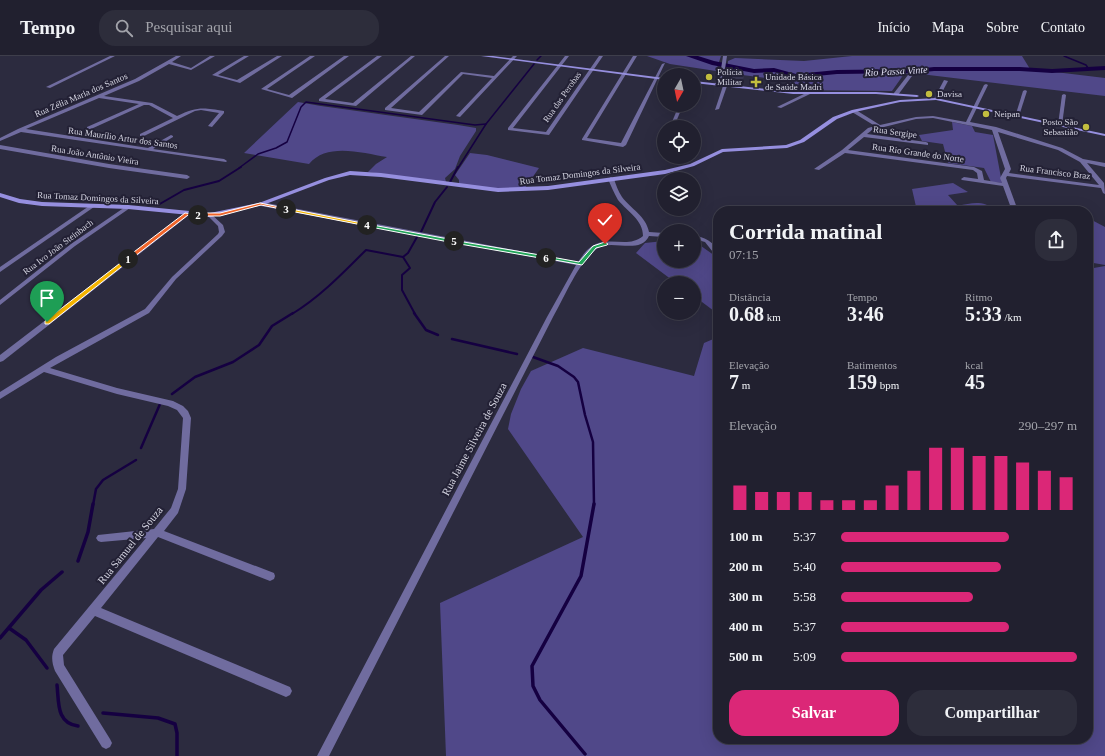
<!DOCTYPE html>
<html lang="pt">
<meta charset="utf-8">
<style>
:root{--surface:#21202f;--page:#2d2d3b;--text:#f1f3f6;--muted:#a2a3aa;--line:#3e3e4b;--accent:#db2777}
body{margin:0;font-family:Georgia,serif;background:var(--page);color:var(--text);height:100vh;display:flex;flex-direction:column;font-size:15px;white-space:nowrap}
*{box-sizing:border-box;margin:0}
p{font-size:13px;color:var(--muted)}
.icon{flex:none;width:22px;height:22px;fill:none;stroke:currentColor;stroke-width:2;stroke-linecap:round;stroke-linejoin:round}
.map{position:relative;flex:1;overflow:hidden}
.sheet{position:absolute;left:713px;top:150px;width:380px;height:538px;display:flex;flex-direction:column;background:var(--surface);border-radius:16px;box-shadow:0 4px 16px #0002,0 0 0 1px var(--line)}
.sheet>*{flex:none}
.needle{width:26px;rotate:189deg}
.tools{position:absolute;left:657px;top:12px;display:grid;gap:8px}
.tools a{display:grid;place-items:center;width:44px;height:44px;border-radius:50%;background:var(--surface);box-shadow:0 4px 16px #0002,0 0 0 1px var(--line);font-size:20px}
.pin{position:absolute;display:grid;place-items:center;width:34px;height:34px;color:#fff;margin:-41px -17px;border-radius:50% 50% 50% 0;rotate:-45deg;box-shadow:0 0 4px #0007}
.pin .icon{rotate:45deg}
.km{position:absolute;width:20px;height:20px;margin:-10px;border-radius:50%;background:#222;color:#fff;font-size:11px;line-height:20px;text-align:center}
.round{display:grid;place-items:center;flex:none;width:42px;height:42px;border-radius:16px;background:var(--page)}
.overview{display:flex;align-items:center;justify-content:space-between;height:68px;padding:0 16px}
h1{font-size:22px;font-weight:800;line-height:30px}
.figures{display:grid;grid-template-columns:repeat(3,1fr);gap:6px;height:68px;padding:4px 16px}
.figures div{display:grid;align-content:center}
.figures b{font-size:20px;font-weight:800}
.figures small{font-size:11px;font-weight:400}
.figures p{font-size:11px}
.chart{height:112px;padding:8px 16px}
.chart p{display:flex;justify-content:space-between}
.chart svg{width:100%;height:72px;margin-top:4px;stroke:var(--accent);stroke-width:6}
.primary-button{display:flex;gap:8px;margin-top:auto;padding:8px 16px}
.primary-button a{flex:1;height:46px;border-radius:16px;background:var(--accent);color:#fff;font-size:16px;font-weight:800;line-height:46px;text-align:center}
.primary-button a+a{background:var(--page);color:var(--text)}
ul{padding:0 16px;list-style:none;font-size:13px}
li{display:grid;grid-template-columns:64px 48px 1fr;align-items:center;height:30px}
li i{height:10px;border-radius:5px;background:var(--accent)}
header{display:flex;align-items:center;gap:24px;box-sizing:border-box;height:56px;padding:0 20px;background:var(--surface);border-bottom:1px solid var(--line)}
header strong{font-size:19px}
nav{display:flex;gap:22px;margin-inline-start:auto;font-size:14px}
.search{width:280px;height:36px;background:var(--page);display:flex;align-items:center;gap:10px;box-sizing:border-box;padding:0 14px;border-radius:16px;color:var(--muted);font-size:15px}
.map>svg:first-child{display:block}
</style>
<header>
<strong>Tempo</strong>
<div class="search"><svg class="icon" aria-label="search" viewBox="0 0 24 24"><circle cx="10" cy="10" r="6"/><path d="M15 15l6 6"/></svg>Pesquisar aqui</div>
<nav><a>Início</a><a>Mapa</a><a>Sobre</a><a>Contato</a></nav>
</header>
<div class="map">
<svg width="1105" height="700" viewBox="0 0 1105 700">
<rect width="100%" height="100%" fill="#2c2b3f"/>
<path fill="#36344e" d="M724,17L744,20L742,29L721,26Z"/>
<g fill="#504889">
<path d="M647,0H721L716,15L670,8Z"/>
<path d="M852,0H1022L1030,13L1105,22V40L912,17L904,18L892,35L793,34L790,25L727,17L728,5L735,2L804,5Z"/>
<path d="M298,46L321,50L458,69L476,72V75L460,100L455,113L445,122L446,126L368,116L376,108L387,101C362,97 327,86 309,108L244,97Z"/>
<path d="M952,66L972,70L975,76L993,79L1002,127L991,126L984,112L948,107L943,88L922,85L919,79L953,74Z"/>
<path d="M470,97L487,99L539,112L525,132L504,133L459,129V124L455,119Z"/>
<path d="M953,127L968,136L948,139L958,150C972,147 983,144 995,154L917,155L912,133Z"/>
<path d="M1088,162L1105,171V209L1088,206Z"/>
<path d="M664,185V205H694V185L718,202V258L694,240V227H676L636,197L645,187Z"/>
<path d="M1105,210V700H446L440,547L583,481L508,373L511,358L521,333L531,315L583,292L694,320L704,287L718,281V683H1088V213Z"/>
</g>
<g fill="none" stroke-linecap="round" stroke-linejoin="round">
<g stroke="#150041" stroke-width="1.5">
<path d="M1064,0L1086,9L1088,12"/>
<path d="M537,4L541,0"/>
<path d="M239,112L258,98L276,92L287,86L301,51L306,46L475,69L486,68"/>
<path d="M458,112L486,68L534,8"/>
</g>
<g stroke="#150041" stroke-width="2">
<path d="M450,126L458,111"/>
<path d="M158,149L184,134L219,125L241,111"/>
<path d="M421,176L435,146L447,131"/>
<path d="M403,201L410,212L402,219V234L415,258"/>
<path d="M292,258C320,241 343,217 366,194L403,201L408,197L417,181"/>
</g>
<g stroke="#150041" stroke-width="2.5">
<path d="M414,257L426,274L438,279"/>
<path d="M452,283L517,298"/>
<path d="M533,301L558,310L574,321L578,326L585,359L593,386L594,449"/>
<path d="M172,338L195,321L233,306L259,289L272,270L293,257"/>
<path d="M141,392L160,348"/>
<path d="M93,449L96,433L103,424L136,404"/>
</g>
<g stroke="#150041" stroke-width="3.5">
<path d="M78,505L88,476L93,448"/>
<path d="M9,572L26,584L47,612"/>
<path d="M0,582L41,534L62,516"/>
<path d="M57,629C59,646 56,667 78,670"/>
<path d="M103,657L158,662L175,668L177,677V700"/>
<path d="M585,698L540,644L533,630L532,610L581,520L594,448"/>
</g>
<path fill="#150041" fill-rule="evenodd" d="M686,0H698L714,5L754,13L774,12L796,18L837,14L915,13L934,11H1020L1052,13L1105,10V14L1052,17L1020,15H934L915,17L837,18L796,22L774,16L754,17L712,9Z"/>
<g fill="#706c9f" fill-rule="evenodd">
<path d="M110,0H115L50,32L46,31Z"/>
<path d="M176,0H181L172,6L191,12L210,0H215L191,14L169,8L139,25L104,40L152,47L177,60C196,51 202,51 224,55V57L212,71L208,70L219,57L201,54L195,55L144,80H140V78L173,62L149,49H144L91,73H87V71L139,48L99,42L26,73L148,92L171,79L173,80V81L153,93L224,103L227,105L226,106L21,76L0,85V82L18,73L135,23Z"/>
<path d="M244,0H249L218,19L237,24L277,0H282L240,27L212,19Z"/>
<path d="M310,0H315L267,33L289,39L344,0H349L292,42L261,33Z"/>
<path d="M377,0H382L325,43L353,47L411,0H415L356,50L319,45V43Z"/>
<path d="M445,0H449L391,52L419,56L461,16L494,20L513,0H517L460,61L456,60L492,22L463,18L422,59L385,54V52Z"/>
<path d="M565,0H569L513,72L546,76L599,0H603L549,79L508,74V72Z"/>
<path d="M633,0H637L587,82L621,87L662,8L665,7L626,89L623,91L582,84V83Z"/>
<path d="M723,0H727L725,13L719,29L717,30L715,29L721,13Z"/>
<path d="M908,19L912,20L898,39H894V37Z"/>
<path d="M944,24L948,25L938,44H934V43Z"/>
<path d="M986,28L988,29L970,66L996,71L1062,92L1083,103L1105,107V111L1087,107L1104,127L1105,138L1103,137L1101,132L1007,120L1006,122L1017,152L1016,155H1010L1011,152L1003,130L962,124L961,123L964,121L978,123L977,117L973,114L845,97L819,114L814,113L842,94L868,72L875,70L852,56V54H856L880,69L916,61L933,60L966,66L984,29ZM933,62L992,74L1005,113L1000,122L1002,127L984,124L982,115L974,111L848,94L864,81L928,89V87L926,86L867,78L872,74L916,63ZM998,76L1058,94L1080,106L1099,129L1009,117L1011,113Z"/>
<path d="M725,29L727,30L719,53L715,54L723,30Z"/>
<path d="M1025,34L1027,35L1019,60L1015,61L1023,35Z"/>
<path d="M806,37L810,38L781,52L777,51Z"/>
<path d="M1064,38L1066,39L1062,69L1060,70L1058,69L1062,39Z"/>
<path d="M679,49H683L676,66L672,67V66Z"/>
<path d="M0,89L109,108L187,119L190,121L187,123L109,112L0,93Z"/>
<path d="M611,121L614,123C616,129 618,135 622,141C631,153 646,160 649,176L664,177V181L649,180C640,199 612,183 598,192C580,203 564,242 553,261L329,700H317L547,261L576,209L261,150L258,148L261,146L578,206C583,199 588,191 596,188C612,181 629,192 643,180C643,164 628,156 618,144C614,137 611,130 608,123Z"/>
<path d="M92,148L95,150L94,151L0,216V211Z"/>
<path d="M128,149L131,151L130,152L75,190L0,249V244L71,188Z"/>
<path d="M187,156L190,158L189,159L3,305L0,306V299Z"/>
<path d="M210,157L223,169L225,176L222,180L176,223L149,257L50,312L117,332L173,345L183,350L188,355L191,362L186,433L178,457L164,475L274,517L275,520L274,523L270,525L158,481L101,552L290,631L292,635L290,639L286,641L95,560L63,599L64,609L110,683L112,687L110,691L106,693L102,691L55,615C52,607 51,601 54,593L146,482L101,486L98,485L96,482L98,479L154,473L171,452L178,433L183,362L177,354L168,350L117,338L44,316L0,343V336L56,301L145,253L172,221L218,178L219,176L218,170L207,159Z"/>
<path d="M694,179C706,182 718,187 718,201L716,200L705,186L694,183Z"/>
</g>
<g fill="#968fdf" fill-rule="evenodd">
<path d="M481,0H493L664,22V24Z"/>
<path d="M694,25L793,36H876L917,39L919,40L917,41L876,38H793L694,27Z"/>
<path d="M936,42L1105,78V80L936,44L900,46L855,56L837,63L804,86L787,92L723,96L694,110L665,118L548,134L498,136L381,121L350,119L329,124L263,149L210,161L128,153L42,150L19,147L0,141V137L20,143L42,146L128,149L210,157L259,147L325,122L350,115L381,117L498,132L548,130L665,114L690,108L722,93L786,89L800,84L833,61L852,54L900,44Z"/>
</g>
</g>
<path fill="#f5b400" stroke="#fff" d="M128,201L131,203L130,204L49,268H45V265Z"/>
<path fill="#f0652b" stroke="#fff" d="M185,157L200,159L198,160L188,159L130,204H126V202Z"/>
<path fill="#f0652b" stroke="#fff" d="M260,147L289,153L286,154L261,149L220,160H198L196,159L198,157H220Z"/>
<path fill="#f5b400" stroke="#fff" d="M286,152L367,168L370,169L367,170L285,154Z"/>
<path fill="#22a559" stroke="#fff" d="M367,168L454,184L456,185L454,187L365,170Z"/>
<path fill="#22a559" stroke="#fff" d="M452,184L546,200L549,202L546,203L454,187L452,186Z"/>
<path fill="#22a559" stroke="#fff" d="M605,186L608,188L607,189L596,192L582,209L544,202L546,200L579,206L593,190Z"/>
<g fill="#c2bd3f" stroke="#232135" stroke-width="1.5">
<circle cx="709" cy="21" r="4"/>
<path d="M754 20h4v4h4v4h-4v4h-4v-4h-4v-4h4z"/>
<circle cx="929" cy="38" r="4"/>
<circle cx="986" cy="58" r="4"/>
<circle cx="1086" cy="71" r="4"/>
</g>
<g text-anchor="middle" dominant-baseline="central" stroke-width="4" stroke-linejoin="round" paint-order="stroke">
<g font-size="9" fill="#d3d3e0" stroke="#232135" text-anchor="start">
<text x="717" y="16">Polícia<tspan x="717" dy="10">Militar</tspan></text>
<text x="765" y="21">Unidade Básica<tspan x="765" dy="10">de Saúde Madri</tspan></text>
<text x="937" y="38">Davisa</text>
<text x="994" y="58">Neipan</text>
<text x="1078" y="66" text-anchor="end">Posto São<tspan x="1078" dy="10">Sebastião</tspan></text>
</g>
<g font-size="9" fill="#d3d3e0" stroke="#232135">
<text transform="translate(81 39) rotate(-23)">Rua Zélia Maria dos Santos</text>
<text transform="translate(562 41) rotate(-55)">Rua das Perobas</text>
<text transform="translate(895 76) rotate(8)">Rua Sergipe</text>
<text transform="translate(123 82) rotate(8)">Rua Maurílio Artur dos Santos</text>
<text transform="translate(918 97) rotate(8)">Rua Rio Grande do Norte</text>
<text transform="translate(95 99) rotate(9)">Rua João Antônio Vieira</text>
<text transform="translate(1055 116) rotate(7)">Rua Francisco Braz</text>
<text transform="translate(580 118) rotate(-7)">Rua Tomaz Domingos da Silveira</text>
<text transform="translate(98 142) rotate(3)">Rua Tomaz Domingos da Silveira</text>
<text transform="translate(58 191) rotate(-37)">Rua Ivo João Steinbach</text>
</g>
<g font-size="10" font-style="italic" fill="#deddf2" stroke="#232135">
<text transform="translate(896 15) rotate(-3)">Rio Passa Vinte</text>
</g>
<g font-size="11" fill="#d3d3e0" stroke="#232135">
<text transform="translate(474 383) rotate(-62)">Rua Jaime Silveira de Souza</text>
<text transform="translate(130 489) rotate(-51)">Rua Samuel de Souza</text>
</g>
</g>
</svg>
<div class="tools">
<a><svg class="needle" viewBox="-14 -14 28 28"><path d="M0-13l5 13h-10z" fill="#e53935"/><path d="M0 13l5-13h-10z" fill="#a2a3aa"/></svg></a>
<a><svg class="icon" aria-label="locate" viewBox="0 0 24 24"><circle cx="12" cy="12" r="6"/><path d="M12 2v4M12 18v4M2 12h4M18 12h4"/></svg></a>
<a><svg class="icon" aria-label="layers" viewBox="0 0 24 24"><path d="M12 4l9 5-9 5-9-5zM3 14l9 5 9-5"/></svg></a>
<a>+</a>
<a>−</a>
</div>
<div class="pin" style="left:47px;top:266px;background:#1e9e55"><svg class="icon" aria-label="arrive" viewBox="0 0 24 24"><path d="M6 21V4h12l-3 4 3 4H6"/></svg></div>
<div class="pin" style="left:605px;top:188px;background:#d93025"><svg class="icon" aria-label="check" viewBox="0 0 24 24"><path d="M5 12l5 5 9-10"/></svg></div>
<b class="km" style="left:128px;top:203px">1</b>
<b class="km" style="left:198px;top:159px">2</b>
<b class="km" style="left:286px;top:153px">3</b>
<b class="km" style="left:367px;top:169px">4</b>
<b class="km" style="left:454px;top:185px">5</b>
<b class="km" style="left:546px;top:202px">6</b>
<section class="sheet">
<div class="overview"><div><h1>Corrida matinal</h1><p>07:15</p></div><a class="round"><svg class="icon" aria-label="share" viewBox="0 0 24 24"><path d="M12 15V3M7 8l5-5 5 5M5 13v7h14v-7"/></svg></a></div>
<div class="figures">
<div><p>Distância</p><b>0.68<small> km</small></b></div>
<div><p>Tempo</p><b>3:46</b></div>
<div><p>Ritmo</p><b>5:33<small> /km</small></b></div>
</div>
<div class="figures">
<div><p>Elevação</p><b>7<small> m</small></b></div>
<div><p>Batimentos</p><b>159<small> bpm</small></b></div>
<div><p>kcal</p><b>45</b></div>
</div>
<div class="chart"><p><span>Elevação</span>290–297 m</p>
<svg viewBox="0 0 160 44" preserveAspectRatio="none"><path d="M5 44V29M15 44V33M25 44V33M35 44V33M45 44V38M55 44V38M65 44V38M75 44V29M85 44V20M95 44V6M105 44V6M115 44V11M125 44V11M135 44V15M145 44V20M155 44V24"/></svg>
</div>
<ul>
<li><b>100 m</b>5:37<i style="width:71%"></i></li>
<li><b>200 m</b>5:40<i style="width:68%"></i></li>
<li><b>300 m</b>5:58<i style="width:56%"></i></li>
<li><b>400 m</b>5:37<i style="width:71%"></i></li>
<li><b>500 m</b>5:09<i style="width:100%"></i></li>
</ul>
<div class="primary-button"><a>Salvar</a><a>Compartilhar</a></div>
</section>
</div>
